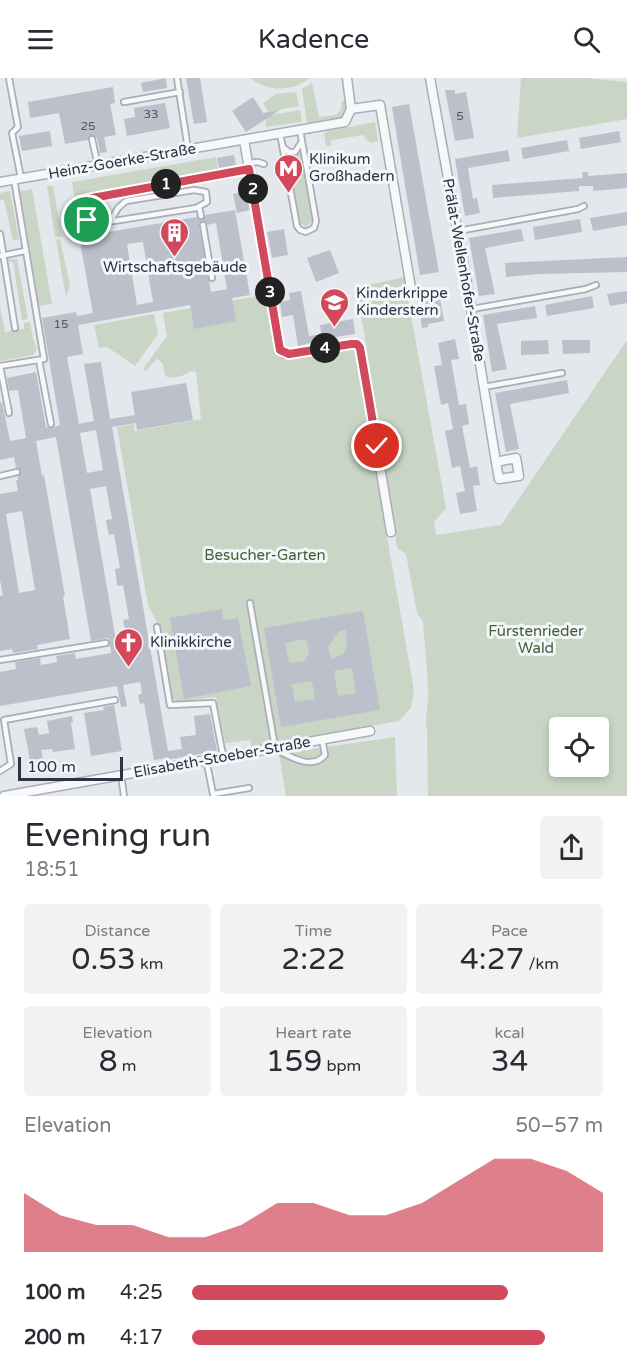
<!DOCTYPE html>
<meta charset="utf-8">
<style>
:root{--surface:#fff;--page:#f2f2f3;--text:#2b2b33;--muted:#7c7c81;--accent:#d1495b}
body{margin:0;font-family:"Varela Round",sans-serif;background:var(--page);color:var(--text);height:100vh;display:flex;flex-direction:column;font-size:22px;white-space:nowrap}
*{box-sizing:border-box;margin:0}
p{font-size:20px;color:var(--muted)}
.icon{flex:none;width:33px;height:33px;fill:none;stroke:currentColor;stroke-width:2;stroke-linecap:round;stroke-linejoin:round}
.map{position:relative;height:718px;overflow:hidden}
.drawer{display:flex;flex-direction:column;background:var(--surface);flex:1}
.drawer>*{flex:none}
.controls{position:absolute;left:549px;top:639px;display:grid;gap:12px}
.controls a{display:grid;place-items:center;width:60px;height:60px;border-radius:6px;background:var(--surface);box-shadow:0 3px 9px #0003;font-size:30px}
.scale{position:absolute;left:18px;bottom:15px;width:105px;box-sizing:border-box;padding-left:6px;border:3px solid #2b3445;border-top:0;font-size:16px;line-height:21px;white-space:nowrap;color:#2b3445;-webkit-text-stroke:4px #f4f6f9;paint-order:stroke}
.pin{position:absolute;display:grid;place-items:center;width:51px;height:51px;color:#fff;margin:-26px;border:3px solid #fff;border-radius:50%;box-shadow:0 2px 6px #0007}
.km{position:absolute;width:30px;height:30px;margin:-15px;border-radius:50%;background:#222;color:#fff;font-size:16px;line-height:30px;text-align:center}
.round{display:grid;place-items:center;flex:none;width:63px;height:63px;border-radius:6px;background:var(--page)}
.headline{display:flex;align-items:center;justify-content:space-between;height:102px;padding:0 24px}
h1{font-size:33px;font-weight:600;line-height:45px}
.stats{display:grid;grid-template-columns:repeat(3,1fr);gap:9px;height:102px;padding:6px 24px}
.stats div{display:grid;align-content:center;border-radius:6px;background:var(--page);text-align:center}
.stats b{font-size:30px;font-weight:600}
.stats small{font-size:16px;font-weight:400}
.stats p{font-size:16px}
.chart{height:168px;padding:12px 24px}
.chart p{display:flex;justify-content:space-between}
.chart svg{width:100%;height:108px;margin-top:6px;fill:var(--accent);opacity:.7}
ul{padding:0 24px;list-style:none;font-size:20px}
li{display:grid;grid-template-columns:96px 72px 1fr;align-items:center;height:45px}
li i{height:15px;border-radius:8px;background:var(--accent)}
header{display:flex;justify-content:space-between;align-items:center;height:78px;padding:0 24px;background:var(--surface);font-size:27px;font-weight:600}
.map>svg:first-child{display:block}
</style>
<header><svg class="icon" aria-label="menu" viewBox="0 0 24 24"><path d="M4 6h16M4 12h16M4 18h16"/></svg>Kadence<svg class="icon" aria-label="search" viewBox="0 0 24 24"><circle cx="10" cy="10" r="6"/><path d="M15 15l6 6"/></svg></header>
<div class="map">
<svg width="627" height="718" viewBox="0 0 627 718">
<rect width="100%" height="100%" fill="#e4e7ec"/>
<g fill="#c9d6c5" fill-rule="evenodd">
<path d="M250,0H310C291,14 269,14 250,0Z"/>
<path d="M521,0H587L627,4V41L517,60Z"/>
<path d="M312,5L319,39L336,37L341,32L342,23L346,22L347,31L342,39L307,46L302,11Z"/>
<path d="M296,14L299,28L268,34L263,25L276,16Z"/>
<path d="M300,32L302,44L266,49V38Z"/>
<path d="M375,44L378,63L372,65L365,61L364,57L331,62V68H326L324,56L328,53Z"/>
<path d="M300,74L312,143L306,149L300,145L288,76H295Z"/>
<path d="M216,79L218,92L74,118L72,104Z"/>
<path d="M47,108H53L62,159H55Z"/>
<path d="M32,111L52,226L39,228L20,113Z"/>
<path d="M10,113L19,161L13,163L4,122H0V115Z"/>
<path d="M60,161L70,207L66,219L56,162Z"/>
<path d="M6,181H17L28,241L22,242L13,184L7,183Z"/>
<path d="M404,199L446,430L434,444L436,457L501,447L627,262V718H428L427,651C424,642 429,625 428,614C428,590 424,566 423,543L417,535L406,476L397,470L364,254L355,210ZM560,650H598V688H560Z"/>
<path d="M265,217L275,274L287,282L354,271L414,612L411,630L399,643L252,669L250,662L225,665L216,619L177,624L171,619L159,548L148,527L117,349L134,346L135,353L201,341L196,294L191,293C182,298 175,302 165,298L163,286L157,280L146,293L143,291L167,258L163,235Z"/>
<path d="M0,227L5,254L24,251V245L30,244L33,261L37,270L33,277L0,283Z"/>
<path d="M154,236L158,256L135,288L107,269L99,270L94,247Z"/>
<path d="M395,659L397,718H286L279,676Z"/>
</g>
<g fill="#bbc0ca" fill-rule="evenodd">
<path d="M166,0L167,10L143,14L141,5Z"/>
<path d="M186,0H200L207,44L194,46Z"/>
<path d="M113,9L115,25L110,26L116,57L104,59L107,74L100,75L97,60L93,57L89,58L88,62L65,66L59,35L30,40L28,24Z"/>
<path d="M445,12H455V16L466,14L474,60L455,63Z"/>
<path d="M253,19L263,35L280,32L246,54L232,33Z"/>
<path d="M165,25L170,50L127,58L124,41L135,39L134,30Z"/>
<path d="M409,26L439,194L420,197L392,29Z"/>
<path d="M50,53L52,68L22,73L19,58Z"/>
<path d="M619,53L621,64L581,71L579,60Z"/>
<path d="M567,62L569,73L523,81L521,70Z"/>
<path d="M508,72L510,83L468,90L473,121L477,120L480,135L465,138L455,81Z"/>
<path d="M234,77L236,87L219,90L217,80Z"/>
<path d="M582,94H588V98L627,95V110L593,113V108H579V113L493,120L492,107L583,100Z"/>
<path d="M246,114L250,132L237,135L233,116Z"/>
<path d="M235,132L250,217L232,220L236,243L194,251L190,227L78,247L83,276L67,279L79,346L94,343L84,286L101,284L110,341L135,337L131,314L186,305L193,342L137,352L136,345L112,349L168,673L182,671L180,659L196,657L194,638L210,636L217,673L166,682V680L154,682L144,625L140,626L138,617L142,616L140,604L123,607L127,628L124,629H121L117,608L0,628V594L16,591L15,584L40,580L41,587L57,584L56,578L75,575L76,581L111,575L109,560L91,563L56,359L36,363L42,398L44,397L65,518H63L70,561L37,567L38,571L13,575L12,571L0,573V518L3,517L0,502V416L18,413L16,402H18V398L21,394L16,390L14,379L0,382V325L2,324L10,363L26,360L18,312L9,313L7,300L36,294L46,349L51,350L60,347L42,240L76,234L77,238L93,235L79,159L197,139L201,142L205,137ZM203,143L207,147L216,145L227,211L211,214L199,148L200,144ZM143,164L153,224L137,227L127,166ZM96,352L103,392L87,395L80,355ZM106,408L112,441L106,442L107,448L109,457L114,456L120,490L115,491L116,498L117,508L123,507L129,541L123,542L125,551L126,557L132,556L134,571L118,574L90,411ZM22,433L35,512L19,515L6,436Z"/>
<path d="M627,134V147L593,153L590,140Z"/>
<path d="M580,141L582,154L535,162L533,149Z"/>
<path d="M284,151L288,177L272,180L267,154Z"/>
<path d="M521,151L524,163L485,170L495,216L479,218L469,160Z"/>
<path d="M330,172L339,195L316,204L307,180Z"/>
<path d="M627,179V194L539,196L506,199L505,185Z"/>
<path d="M301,213L309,258L322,256V262L298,268L293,237L282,239L280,224L290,222L289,215Z"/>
<path d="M627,213V225L610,228L607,216Z"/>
<path d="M439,215L444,243L428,246V249L422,250L420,235L426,234L423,218Z"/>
<path d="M592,218L594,230L547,238L545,227Z"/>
<path d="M535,228L537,240L497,246L507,291L492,294L483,237Z"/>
<path d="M353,241L355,256L322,261L320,247Z"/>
<path d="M455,261L459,281L451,282L459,327L466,326L469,346L462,348L470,390L477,388L480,407L473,408L477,433L460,436L456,415L465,413L460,388L452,390L445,353L453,351L448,325L441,327L434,288L442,287L438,265Z"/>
<path d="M548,262L549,276L521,277V263Z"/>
<path d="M562,262H590V275L563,276Z"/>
<path d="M567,302L569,315L510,326L519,371L506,374L495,315Z"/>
<path d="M222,531L223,542L238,540L251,608L184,621L170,540Z"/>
<path d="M363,533L380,632L281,649L264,550ZM346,552L347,568L343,576L331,581L328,569L338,554ZM306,561L309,575L307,579L304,583L291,585L288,582L285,565ZM352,590L356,615L338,618L334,593ZM312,603L315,621L295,624L292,606Z"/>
<path d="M114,627L122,673L91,678L84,635L104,632L103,629Z"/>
<path d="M72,638L73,644L71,645L75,671L53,674L52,671L41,672L43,680L30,682L24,651L37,649L39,657L49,655L47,643Z"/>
</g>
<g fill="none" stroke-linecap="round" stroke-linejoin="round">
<defs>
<g id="service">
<path d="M9,0L18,49L12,55L21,100"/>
<path d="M177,0L188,71"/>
<path d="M124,24L180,14"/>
<path d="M280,55L297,148L300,152L306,154L314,150L316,143L300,52"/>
<path d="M92,61L96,79"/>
<path d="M283,69L289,74H295L301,65"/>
<path d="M248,85L258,84L264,86"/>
<path d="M199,129L201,138"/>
<path d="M110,144L118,130L126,123L194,112L206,114L207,124L196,130L95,146C86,141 82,138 82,127L87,121L249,91"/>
<path d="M203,147L212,200"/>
<path d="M458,153L578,131L584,128"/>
<path d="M0,156L15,250"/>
<path d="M0,178L25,173"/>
<path d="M472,231L586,211L596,207"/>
<path d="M39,282L51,346"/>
<path d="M484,309L562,295"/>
<path d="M9,335L0,288L44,281L14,101"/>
<path d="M0,398L17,394"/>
<path d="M250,525L275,669"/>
<path d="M157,549L170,627L213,625L223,678"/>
<path d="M0,582L106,565"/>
<path d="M275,671C289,678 312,693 325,677L322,661"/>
<path d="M206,681L213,716L249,710"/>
<path d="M0,693L11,686L4,642L115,622"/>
<path d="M121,697L124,718"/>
</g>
<g id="minor">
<path d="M430,0L466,200L496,384"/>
<path d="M351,31L380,27L411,210"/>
<path d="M244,62L280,271L284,275L289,276L351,266H357L360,270L391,454"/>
<path d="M0,104L345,44L351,31L347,0"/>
<path d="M516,380L519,398L499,401L496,384Z"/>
<path d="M4,718L370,653"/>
</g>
</defs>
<use href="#service" stroke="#a9aeb7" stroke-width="8"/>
<use href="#minor" stroke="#a9aeb7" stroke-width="11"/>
<use href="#service" stroke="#f7f8fa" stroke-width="4.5"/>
<use href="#minor" stroke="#f7f8fa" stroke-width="8"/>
</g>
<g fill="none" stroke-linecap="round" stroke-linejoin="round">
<defs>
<path id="route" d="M87,142L82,135V127L87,121L249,91L280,272L289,276L351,266H357L360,270L377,368"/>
</defs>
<use href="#route" stroke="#fff" stroke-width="12"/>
<use href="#route" stroke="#d1495b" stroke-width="8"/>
</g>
<defs>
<symbol id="metro-pin" viewBox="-11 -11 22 30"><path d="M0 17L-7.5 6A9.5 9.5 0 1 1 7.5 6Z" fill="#d1495b" stroke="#f4f6f9"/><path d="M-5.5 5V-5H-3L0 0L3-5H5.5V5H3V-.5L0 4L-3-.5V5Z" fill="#fff"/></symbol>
<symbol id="building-pin" viewBox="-11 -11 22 30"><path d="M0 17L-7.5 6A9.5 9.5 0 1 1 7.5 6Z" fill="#d1495b" stroke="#f4f6f9"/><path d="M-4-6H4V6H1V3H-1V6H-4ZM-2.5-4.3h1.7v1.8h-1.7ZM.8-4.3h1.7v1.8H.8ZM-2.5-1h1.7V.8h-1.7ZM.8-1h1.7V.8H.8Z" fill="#fff"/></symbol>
<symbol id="school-pin" viewBox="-11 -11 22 30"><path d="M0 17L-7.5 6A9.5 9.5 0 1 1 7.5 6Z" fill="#d1495b" stroke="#f4f6f9"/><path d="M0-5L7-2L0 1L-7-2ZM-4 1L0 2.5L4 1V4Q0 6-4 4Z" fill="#fff"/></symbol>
<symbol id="church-pin" viewBox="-11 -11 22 30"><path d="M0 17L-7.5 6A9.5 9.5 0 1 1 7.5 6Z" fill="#d1495b" stroke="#f4f6f9"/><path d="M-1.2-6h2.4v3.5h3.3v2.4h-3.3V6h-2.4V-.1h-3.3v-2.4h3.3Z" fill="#fff"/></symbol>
</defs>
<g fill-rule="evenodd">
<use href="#metro-pin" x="272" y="74" width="33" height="45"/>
<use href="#building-pin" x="158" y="138" width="33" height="45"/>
<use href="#school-pin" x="318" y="208" width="33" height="45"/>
<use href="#church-pin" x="112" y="548" width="33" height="45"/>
</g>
<g text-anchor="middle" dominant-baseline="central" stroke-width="6" stroke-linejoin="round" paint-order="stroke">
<g font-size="12" fill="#4f5766">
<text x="151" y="36">33</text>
<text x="460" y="38">5</text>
<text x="88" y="48">25</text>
<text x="61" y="246">15</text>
</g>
<g font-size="15" fill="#2b3445" stroke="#f4f6f9" text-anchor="start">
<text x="309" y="81">Klinikum<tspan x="309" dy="17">Großhadern</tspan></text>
<text x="175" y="189" text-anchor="middle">Wirtschaftsgebäude</text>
<text x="356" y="215">Kinderkrippe<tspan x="356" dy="17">Kinderstern</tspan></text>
<text x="150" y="564">Klinikkirche</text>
</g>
<g font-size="15" fill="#2b3445" stroke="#f4f6f9">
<text transform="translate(122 83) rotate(-10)">Heinz-Goerke-Straße</text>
<text transform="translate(464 192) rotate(80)">Prälat-Wellenhofer-Straße</text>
<text transform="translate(222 679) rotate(-10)">Elisabeth-Stoeber-Straße</text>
</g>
<g font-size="15" fill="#3f6138" stroke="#f4f6f9">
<text x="265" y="477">Besucher-Garten</text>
<text x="536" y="553">Fürstenrieder<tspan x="536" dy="17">Wald</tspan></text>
</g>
</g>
</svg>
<div class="controls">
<a><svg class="icon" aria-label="locate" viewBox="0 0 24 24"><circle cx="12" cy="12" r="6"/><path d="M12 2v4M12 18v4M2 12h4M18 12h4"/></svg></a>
</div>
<div class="scale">100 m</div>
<div class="pin" style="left:87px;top:142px;background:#1e9e55"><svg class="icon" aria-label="arrive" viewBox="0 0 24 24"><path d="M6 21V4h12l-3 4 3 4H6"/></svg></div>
<div class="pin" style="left:377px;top:368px;background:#d93025"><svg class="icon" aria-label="check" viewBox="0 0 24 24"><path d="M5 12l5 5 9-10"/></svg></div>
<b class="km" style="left:166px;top:106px">1</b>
<b class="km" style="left:253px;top:111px">2</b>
<b class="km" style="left:270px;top:214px">3</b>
<b class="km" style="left:325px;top:270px">4</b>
</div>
<section class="drawer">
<div class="headline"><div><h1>Evening run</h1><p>18:51</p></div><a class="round"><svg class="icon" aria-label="share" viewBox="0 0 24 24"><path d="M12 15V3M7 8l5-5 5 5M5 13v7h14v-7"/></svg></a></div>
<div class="stats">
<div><p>Distance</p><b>0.53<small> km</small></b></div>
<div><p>Time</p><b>2:22</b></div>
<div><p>Pace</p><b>4:27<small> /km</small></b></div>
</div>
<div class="stats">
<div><p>Elevation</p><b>8<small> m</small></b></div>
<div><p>Heart rate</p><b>159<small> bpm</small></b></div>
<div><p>kcal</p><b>34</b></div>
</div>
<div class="chart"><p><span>Elevation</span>50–57 m</p>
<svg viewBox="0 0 160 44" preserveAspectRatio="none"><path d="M0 44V20L10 29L20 33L30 33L40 38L50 38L60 33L70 24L80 24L90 29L100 29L110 24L120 15L130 6L140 6L150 11L160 20V44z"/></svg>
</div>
<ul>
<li><b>100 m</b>4:25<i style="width:77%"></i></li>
<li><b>200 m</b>4:17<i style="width:86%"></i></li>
</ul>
</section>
